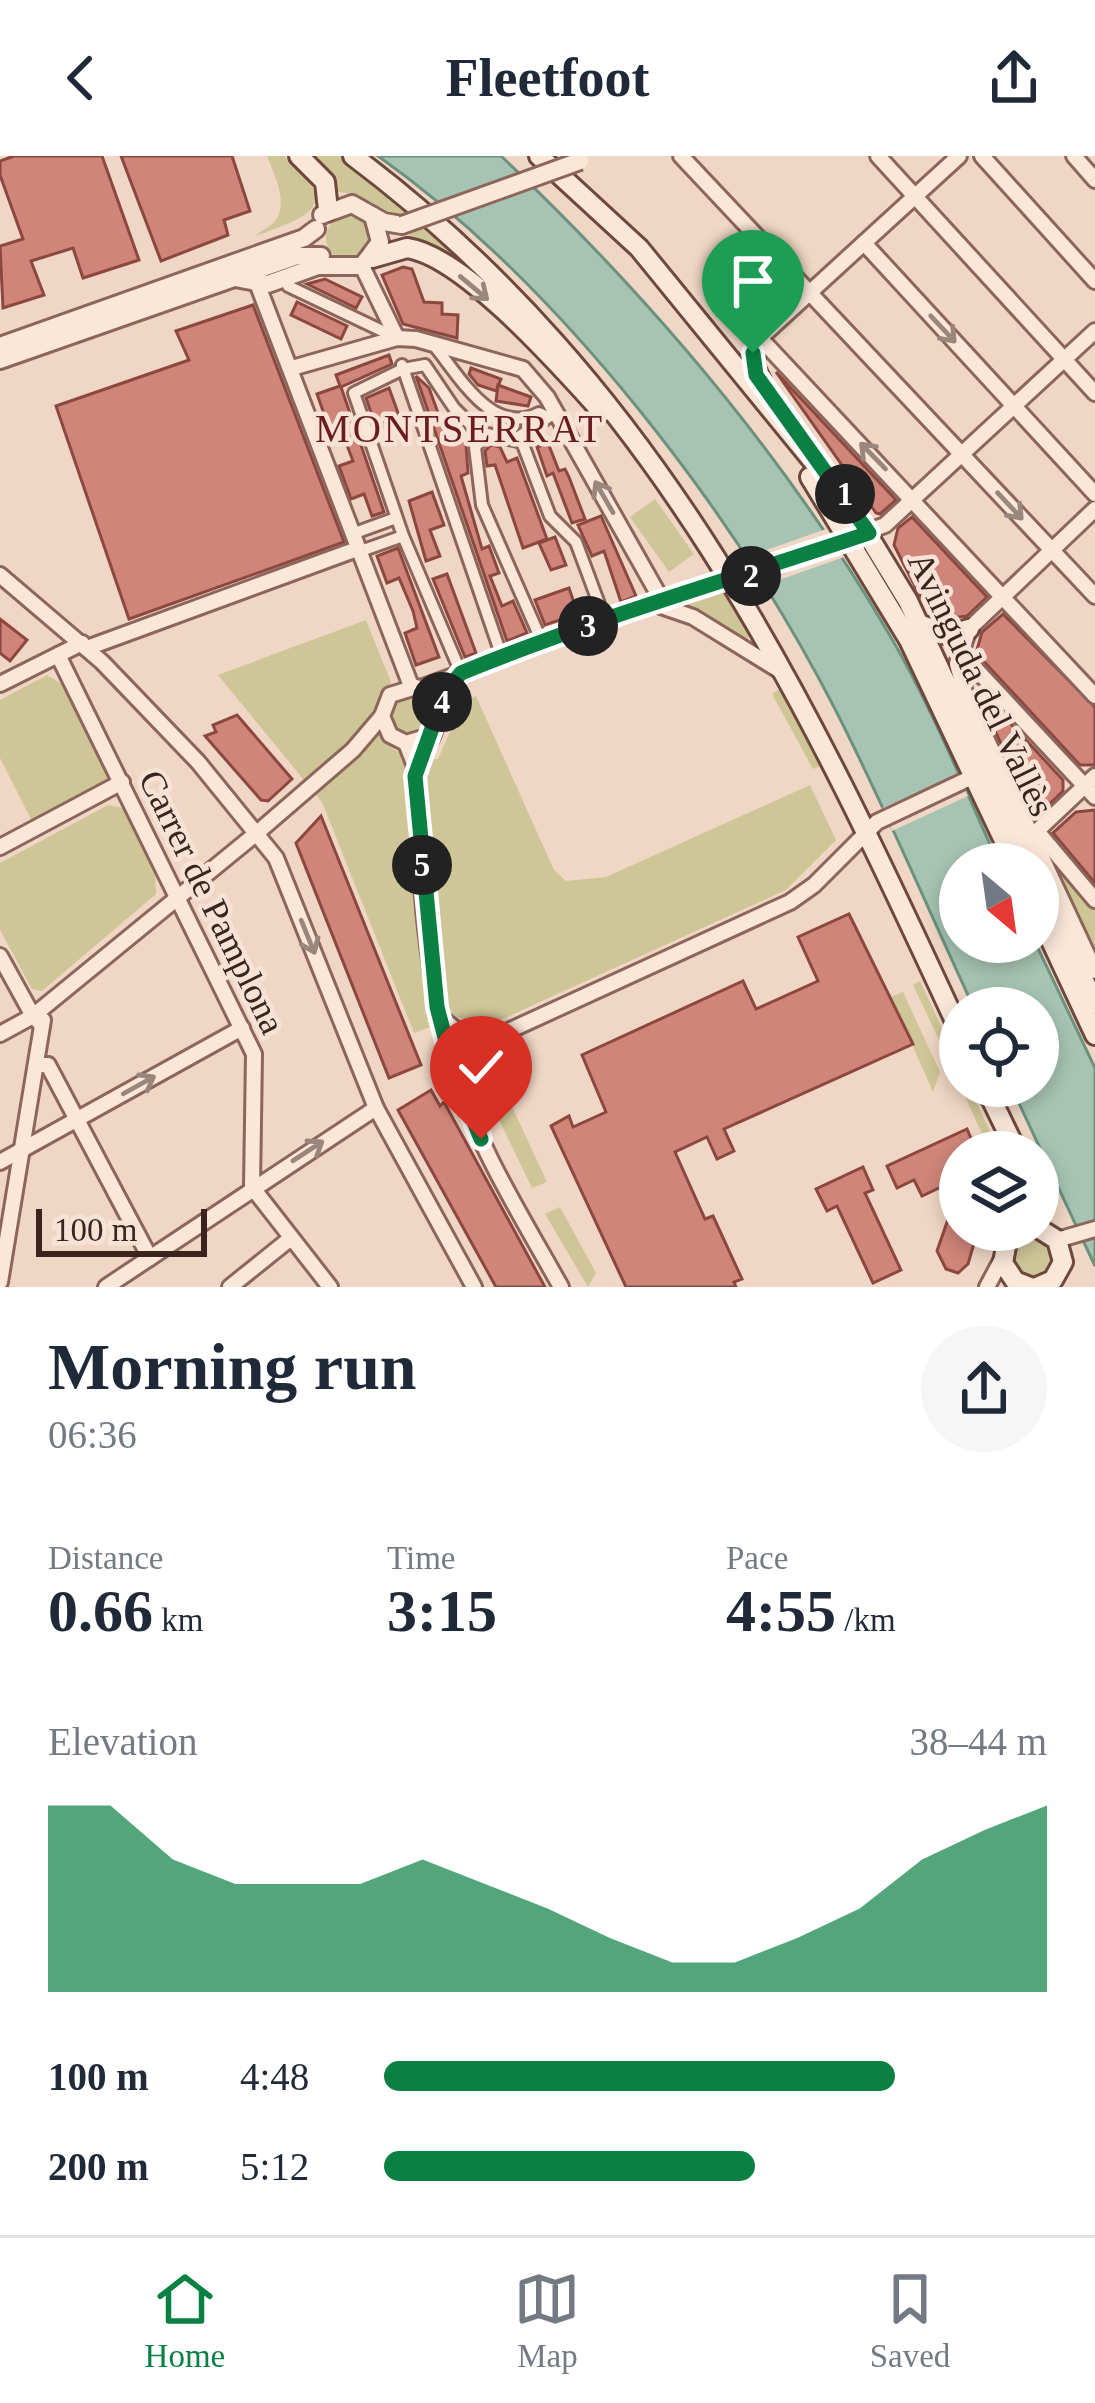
<!DOCTYPE html>
<meta charset="utf-8">
<style>
:root{--surface:#fff;--page:#f6f6f7;--text:#1f2937;--muted:#747a83;--line:#e0e1e3;--accent:#0b8043}
body{margin:0;font-family:Georgia,serif;background:var(--page);color:var(--text);height:100vh;display:flex;flex-direction:column;font-size:45px;white-space:nowrap}
*{box-sizing:border-box;margin:0}
p{font-size:39px;color:var(--muted)}
.icon{flex:none;width:66px;height:66px;fill:none;stroke:currentColor;stroke-width:2;stroke-linecap:round;stroke-linejoin:round}
.map{position:relative;height:1131px;overflow:hidden}
.drawer{display:flex;flex-direction:column;background:var(--surface);flex:1}
.drawer>*{flex:none}
.needle{width:78px;rotate:151deg}
.tools{position:absolute;left:939px;top:687px;display:grid;gap:24px}
.tools a{display:grid;place-items:center;width:120px;height:120px;border-radius:50%;background:var(--surface);box-shadow:0 6px 18px #0003;font-size:60px}
.scale{position:absolute;left:36px;bottom:30px;width:171px;box-sizing:border-box;padding-left:12px;border:6px solid #3b241e;border-top:0;font-size:33px;line-height:42px;white-space:nowrap;color:#3b241e;-webkit-text-stroke:9px #f7e3d5;paint-order:stroke}
.pin{position:absolute;display:grid;place-items:center;width:102px;height:102px;color:#fff;margin:-123px -51px;border-radius:50% 50% 50% 0;rotate:-45deg;box-shadow:0 0 12px #0007}
.pin .icon{rotate:45deg}
.km{position:absolute;width:60px;height:60px;margin:-30px;border-radius:50%;background:#222;color:#fff;font-size:33px;line-height:60px;text-align:center}
.round{display:grid;place-items:center;flex:none;width:126px;height:126px;border-radius:63px;background:var(--page)}
.headline{display:flex;align-items:center;justify-content:space-between;height:204px;padding:0 48px}
h1{font-size:66px;font-weight:700;line-height:90px}
.figures{display:grid;grid-template-columns:repeat(3,1fr);gap:18px;height:204px;padding:12px 48px}
.figures div{display:grid;align-content:center}
.figures b{font-size:60px;font-weight:700}
.figures small{font-size:33px;font-weight:400}
.figures p{font-size:33px}
.chart{height:336px;padding:24px 48px}
.chart p{display:flex;justify-content:space-between}
.chart svg{width:100%;height:216px;margin-top:12px;fill:var(--accent);opacity:.7}
ul{padding:0 48px;list-style:none;font-size:39px}
li{display:grid;grid-template-columns:192px 144px 1fr;align-items:center;height:90px}
li i{height:30px;border-radius:15px;background:var(--accent)}
header{display:flex;justify-content:space-between;align-items:center;height:156px;padding:0 48px;background:var(--surface);font-size:54px;font-weight:700}
.tab-bar{display:flex;justify-content:space-around;align-items:center;height:168px;border-top:3px solid var(--line);background:var(--surface);font-size:33px;color:var(--muted)}
.tab-bar a{display:grid;justify-items:center;gap:6px}
.tab-bar .current{color:var(--accent)}
.map>svg:first-child{display:block}
</style>
<header><svg class="icon" aria-label="back" viewBox="0 0 24 24"><path d="M15 5l-7 7 7 7"/></svg>Fleetfoot<svg class="icon" aria-label="share" viewBox="0 0 24 24"><path d="M12 15V3M7 8l5-5 5 5M5 13v7h14v-7"/></svg></header>
<div class="map">
<svg width="1095" height="1131" viewBox="0 0 1095 1131">
<rect width="100%" height="100%" fill="#f0d7c5"/>
<g fill="#cfc698">
<path d="M267,0H284C341,50 313,59 256,80C260,75 266,73 271,69C292,53 274,18 267,0Z"/>
<path d="M305,0H339L412,59C383,61 369,37 338,36Z"/>
<circle cx="348" cy="82" r="22"/>
<path d="M424,71L525,165L407,85L410,76Z"/>
<path d="M655,343L694,398L669,416L630,361Z"/>
<path d="M725,436L750,480L744,486L683,449Z"/>
<path d="M366,464L391,526L370,560C388,595 399,603 438,603L467,538L469,543L476,540L554,714L566,725L606,721L810,629L836,684L786,734L483,872L458,861L414,877L322,646L218,519Z"/>
<path d="M47,519L63,529L113,624L32,665L0,602V544Z"/>
<path d="M779,533L821,610L813,613L772,538Z"/>
<circle cx="410" cy="560" r="22"/>
<path d="M108,649L123,652L155,715L156,738L42,835L32,833L0,774V707Z"/>
<path d="M1044,694L1095,751V801Z"/>
<path d="M920,825L950,889L951,909L913,829Z"/>
<path d="M903,836L940,916L933,936L891,841Z"/>
<path d="M500,894L508,909L501,927L547,1026L532,1032L482,929L493,897Z"/>
<path d="M969,930L997,991L990,995L961,932Z"/>
<path d="M560,1051L596,1117L588,1131L545,1058Z"/>
<circle cx="1033" cy="1100" r="21"/>
</g>
<path fill="#a6c3b3" stroke="#6c927e" stroke-width="3" d="M378,0H501C651,142 785,299 889,478C932,551 964,632 999,708H960V786H1035L1095,912V1110L1011,930H1038V852H974C928,753 885,651 835,553C734,356 560,129 378,0Z"/>
<g fill="#f0d7c5">
<path d="M829,372L847,400L759,431L741,403Z"/>
<path d="M958,618L968,640L892,675L882,652Z"/>
</g>
<g fill="#cf8579" stroke="#8c483f" stroke-width="3">
<path d="M14,0H102L139,104L83,122L73,92L31,105L44,139L3,152L0,90L23,83L0,19V5Z"/>
<path d="M121,0H232L250,55L224,64L228,79L161,105Z"/>
<path d="M403,111L412,113L424,146L442,147V158L458,159L457,182L403,168L382,119Z"/>
<path d="M325,123L362,141L356,152L307,128Z"/>
<path d="M297,146L347,170L341,183L291,159Z"/>
<path d="M253,149L344,386L129,463L56,250L189,204L176,175Z"/>
<path d="M389,199L392,208L341,231L384,356L372,360L364,338L351,343L339,310L353,305L339,268L329,272L317,238L340,230L336,219Z"/>
<path d="M471,212L501,223L496,235L478,229L469,218Z"/>
<path d="M776,216L896,344L880,358L876,357Z"/>
<path d="M416,220L429,232L449,287L462,282L466,289L468,317L461,320L482,393L489,390L499,417L490,420L502,450L513,445L527,477L507,485Z"/>
<path d="M498,229L531,241L528,250L496,245Z"/>
<path d="M389,232L401,265L377,274L366,242Z"/>
<path d="M548,287L559,315L565,313L569,321L585,363L572,367L553,317L547,320L537,291Z"/>
<path d="M491,289L500,291L507,306L517,302L547,383L523,392L495,309L487,310L485,295Z"/>
<path d="M432,336L444,369L430,374L440,400L426,405L409,345Z"/>
<path d="M601,360L636,440L621,446L604,395L592,400L578,369Z"/>
<path d="M912,361L987,441L967,460L944,463L920,440L894,389L898,372Z"/>
<path d="M555,381L566,409L551,414L539,387Z"/>
<path d="M398,392L439,501L416,509L405,477L417,472L413,455L399,422L387,427L377,400Z"/>
<path d="M447,418L476,497L465,501L433,423Z"/>
<path d="M569,432L578,458L545,469L535,444Z"/>
<path d="M1003,458L1095,551V609H1080L976,497L982,476Z"/>
<path d="M0,463L27,484L10,505L0,497Z"/>
<path d="M987,542L1063,624V635L1040,657L1032,654L982,547Z"/>
<path d="M237,559L292,623L268,645L261,644L205,580L216,576L213,569Z"/>
<path d="M1095,654V727L1053,677L1076,656Z"/>
<path d="M321,660L421,909L389,922L296,687Z"/>
<path d="M849,758L913,888L724,973L734,995L717,1003L707,981L675,996L705,1063L713,1060L742,1123L734,1126L736,1131H626L551,970L569,960L573,971L606,956L582,899L743,825L756,853L818,825L798,781Z"/>
<path d="M431,934L440,950L444,946L545,1131H496L398,954Z"/>
<path d="M967,973L977,996H960V1022L922,1040L914,1024L897,1032L887,1010Z"/>
<path d="M863,1011L873,1034L865,1037L901,1114L873,1127L837,1050L827,1055L816,1033Z"/>
<path d="M952,1052L960,1055V1074H978L968,1108L958,1117L946,1113L937,1095Z"/>
</g>
<g fill="none" stroke-linecap="round" stroke-linejoin="round">
<defs>
<g id="pedestrian">
<path d="M288,130L397,182"/>
<path d="M432,187C458,217 491,282 539,257L548,261"/>
<path d="M402,209L502,501"/>
<path d="M517,282L553,258"/>
<path d="M352,378L396,362"/>
<path d="M358,396L403,380"/>
<path d="M542,486L482,349L475,291L488,278L522,286L550,360L576,386L605,464"/>
<path d="M461,517L403,380L354,237L403,213L425,209L454,252L482,280"/>
</g>
<g id="minor">
<path d="M681,0L1095,440"/>
<path d="M878,0L1095,237"/>
<path d="M959,0L760,182L1095,540"/>
<path d="M982,0L1095,125"/>
<path d="M1074,0L1095,24"/>
<path d="M864,87L1095,338"/>
<path d="M362,110L397,182"/>
<path d="M257,127L411,530"/>
<path d="M292,212L397,182L416,183L523,213L547,241L661,443"/>
<path d="M1095,353L969,473L957,508L965,537L1095,815"/>
<path d="M0,419L102,506L198,606L276,702L376,952L474,1131"/>
<path d="M655,448L693,461L782,516"/>
<path d="M87,492L357,393"/>
<path d="M960,496L1095,641"/>
<path d="M58,499L254,898L252,1031L330,1131"/>
<path d="M0,528L82,487"/>
<path d="M421,532L661,443L752,419L885,369L1095,175"/>
<path d="M406,587L415,610C420,712 424,820 455,918C479,993 523,1063 561,1131"/>
<path d="M415,610C432,584 455,548 416,531L390,539L382,560L390,579L406,587L429,580"/>
<path d="M1095,620L1037,675L1095,744"/>
<path d="M0,691L122,626"/>
<path d="M0,800L33,860L0,878"/>
<path d="M440,861L464,880L493,882"/>
<path d="M42,869L33,860L258,676L353,594L382,560"/>
<path d="M36,909H48L150,1102"/>
<path d="M461,935L467,907L493,882L790,746L814,729L877,666L968,623"/>
<path d="M0,1006L242,872"/>
<path d="M1057,1084L1095,1073"/>
<path d="M0,1126L43,864"/>
<path d="M106,1131L376,952"/>
<path d="M230,1131L291,1082"/>
<path d="M987,1131L1003,1101"/>
</g>
<g id="tertiary">
<path d="M322,59L352,48L384,66L402,69"/>
<path d="M235,122L268,128L318,110H362L380,86L373,60"/>
<path d="M0,190L304,82L316,73"/>
<path d="M0,204L297,100H321"/>
</g>
<g id="secondary">
<path d="M299,0L325,26L328,54"/>
<path d="M353,0C659,230 804,538 960,876"/>
<path d="M539,0L639,92L852,353L908,445L1030,708"/>
<path d="M372,102L407,92C464,100 562,212 602,256"/>
<path d="M760,182L753,208L762,227"/>
<path d="M810,321L909,484L1015,708"/>
<path d="M916,467L948,479L969,473"/>
<path d="M1038,725L1095,848"/>
<path d="M1038,757L1095,879"/>
<path d="M985,930L1017,996"/>
<path d="M1023,1074L1007,1085L1003,1107L1015,1125L1030,1131"/>
<path d="M1037,1131L1053,1124L1063,1106L1057,1084L1038,1072"/>
</g>
</defs>
<use href="#pedestrian" stroke="#8c665a" stroke-width="16"/>
<use href="#minor" stroke="#8c665a" stroke-width="20"/>
<use href="#tertiary" stroke="#8c665a" stroke-width="22"/>
<use href="#secondary" stroke="#6e483d" stroke-width="24"/>
<use href="#pedestrian" stroke="#fae7d8" stroke-width="10"/>
<use href="#minor" stroke="#fae7d8" stroke-width="14"/>
<use href="#tertiary" stroke="#fae7d8" stroke-width="16"/>
<use href="#secondary" stroke="#fae7d8" stroke-width="18"/>
<defs>
<path id="tertiary-bridge" d="M402,69L580,5"/>
</defs>
<use href="#tertiary-bridge" stroke="#8c665a" stroke-width="22" stroke-linecap="butt"/>
<use href="#tertiary-bridge" stroke="#fae7d8" stroke-width="16"/>
</g>
<defs><path id="oneway-shaft" d="M-6 0H5M1.5-3L5.5 0L1.5 3" fill="none" stroke-width="1.6" stroke-linecap="round" stroke-linejoin="round" transform="scale(3)"/></defs>
<g stroke="#9a867b">
<use href="#oneway-shaft" transform="translate(474 132) rotate(40)"/>
<use href="#oneway-shaft" transform="translate(943 173) rotate(47)"/>
<use href="#oneway-shaft" transform="translate(873 300) rotate(-134)"/>
<use href="#oneway-shaft" transform="translate(604 341) rotate(-120)"/>
<use href="#oneway-shaft" transform="translate(1010 350) rotate(47)"/>
<use href="#oneway-shaft" transform="translate(308 781) rotate(68)"/>
<use href="#oneway-shaft" transform="translate(139 929) rotate(-29)"/>
<use href="#oneway-shaft" transform="translate(308 995) rotate(-33)"/>
</g>
<g fill="none" stroke-linecap="round" stroke-linejoin="round">
<defs>
<path id="route" d="M481,983L454,916L437,851L415,620L445,536L461,517C595,462 732,423 869,377L756,219L753,197"/>
</defs>
<use href="#route" stroke="#fff" stroke-width="24"/>
<use href="#route" stroke="#0b8043" stroke-width="15"/>
</g>
<g text-anchor="middle" dominant-baseline="central" stroke-width="9" stroke-linejoin="round" paint-order="stroke">
<g font-size="36" fill="#3b241e" stroke="#f7e3d5">
<text transform="translate(981 528) rotate(64)">Avinguda del Vallès</text>
<text transform="translate(212 746) rotate(64)">Carrer de Pamplona</text>
</g>
<g font-size="39" letter-spacing="3" fill="#6a1c21" stroke="#f7e3d5">
<text x="460" y="272">MONTSERRAT</text>
</g>
</g>
</svg>
<div class="tools">
<a><svg class="needle" viewBox="-14 -14 28 28"><path d="M0-13l5 13h-10z" fill="#e53935"/><path d="M0 13l5-13h-10z" fill="#747a83"/></svg></a>
<a><svg class="icon" aria-label="locate" viewBox="0 0 24 24"><circle cx="12" cy="12" r="6"/><path d="M12 2v4M12 18v4M2 12h4M18 12h4"/></svg></a>
<a><svg class="icon" aria-label="layers" viewBox="0 0 24 24"><path d="M12 4l9 5-9 5-9-5zM3 14l9 5 9-5"/></svg></a>
</div>
<div class="scale">100 m</div>
<div class="pin" style="left:753px;top:197px;background:#1e9e55"><svg class="icon" aria-label="arrive" viewBox="0 0 24 24"><path d="M6 21V4h12l-3 4 3 4H6"/></svg></div>
<div class="pin" style="left:481px;top:983px;background:#d93025"><svg class="icon" aria-label="check" viewBox="0 0 24 24"><path d="M5 12l5 5 9-10"/></svg></div>
<b class="km" style="left:845px;top:338px">1</b>
<b class="km" style="left:751px;top:420px">2</b>
<b class="km" style="left:588px;top:470px">3</b>
<b class="km" style="left:442px;top:546px">4</b>
<b class="km" style="left:422px;top:709px">5</b>
</div>
<section class="drawer">
<div class="headline"><div><h1>Morning run</h1><p>06:36</p></div><a class="round"><svg class="icon" aria-label="share" viewBox="0 0 24 24"><path d="M12 15V3M7 8l5-5 5 5M5 13v7h14v-7"/></svg></a></div>
<div class="figures">
<div><p>Distance</p><b>0.66<small> km</small></b></div>
<div><p>Time</p><b>3:15</b></div>
<div><p>Pace</p><b>4:55<small> /km</small></b></div>
</div>
<div class="chart"><p><span>Elevation</span>38–44 m</p>
<svg viewBox="0 0 160 44" preserveAspectRatio="none"><path d="M0 44V6L10 6L20 17L30 22L40 22L50 22L60 17L70 22L80 27L90 33L100 38L110 38L120 33L130 27L140 17L150 11L160 6V44z"/></svg>
</div>
<ul>
<li><b>100 m</b>4:48<i style="width:77%"></i></li>
<li><b>200 m</b>5:12<i style="width:56%"></i></li>
</ul>
</section>
<nav class="tab-bar">
<a class="current"><svg class="icon" aria-label="home" viewBox="0 0 24 24"><path d="M3 11l9-7 9 7M6 9v11h12V9"/></svg>Home</a>
<a><svg class="icon" aria-label="map" viewBox="0 0 24 24"><path d="M3 6l6-2 6 2 6-2v14l-6 2-6-2-6 2zM9 4v14M15 6v14"/></svg>Map</a>
<a><svg class="icon" aria-label="saved" viewBox="0 0 24 24"><path d="M7 4h10v16l-5-4-5 4z"/></svg>Saved</a>
</nav>
